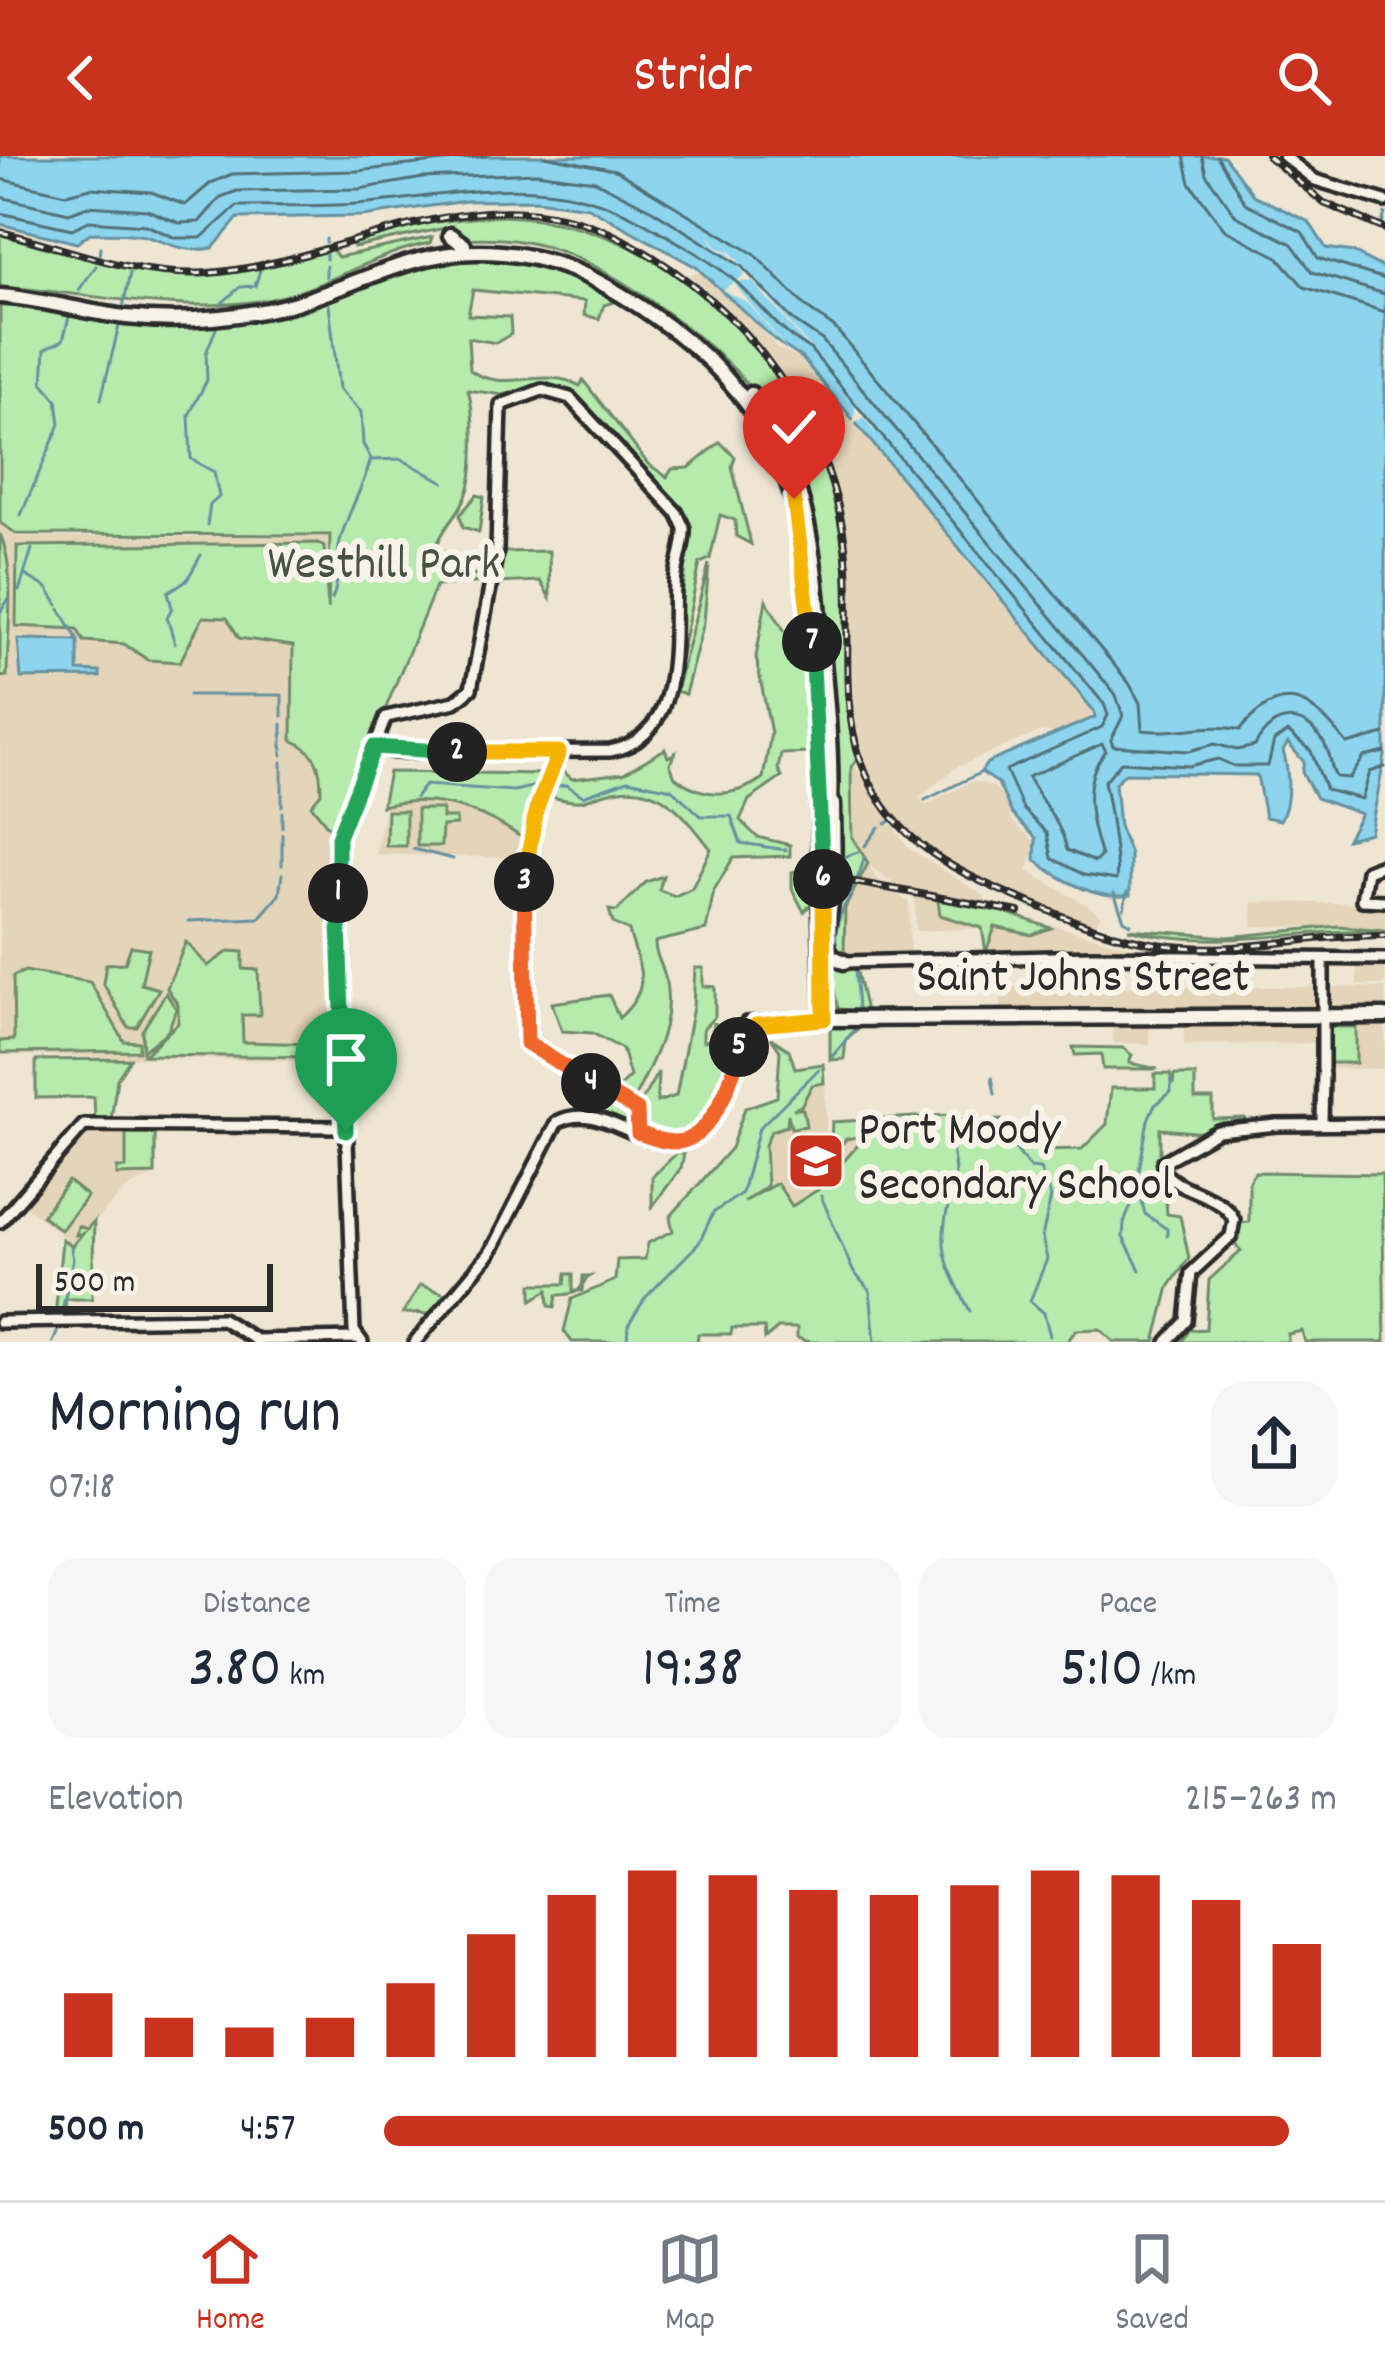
<!DOCTYPE html>
<meta charset="utf-8">
<style>
:root{--surface:#fff;--page:#f6f6f7;--text:#1f2937;--muted:#747a83;--line:#e0e1e3;--accent:#c8321e}
body{margin:0;font-family:Dekko,sans-serif;background:var(--page);color:var(--text);height:100vh;display:flex;flex-direction:column;font-size:45px;white-space:nowrap}
*{box-sizing:border-box;margin:0}
p{font-size:39px;color:var(--muted)}
.icon{flex:none;width:66px;height:66px;fill:none;stroke:currentColor;stroke-width:2;stroke-linecap:round;stroke-linejoin:round}
.map{position:relative;height:1186px;overflow:hidden}
.side{display:flex;flex-direction:column;background:var(--surface);flex:1}
.side>*{flex:none}
.scale{position:absolute;left:36px;bottom:30px;width:237px;box-sizing:border-box;padding-left:12px;border:6px solid #2b2b2b;border-top:0;font-size:33px;line-height:42px;white-space:nowrap;color:#2b2b2b;-webkit-text-stroke:9px #f7f3e8;paint-order:stroke}
.pin{position:absolute;display:grid;place-items:center;width:102px;height:102px;color:#fff;margin:-123px -51px;border-radius:50% 50% 50% 0;rotate:-45deg;box-shadow:0 0 12px #0007}
.pin .icon{rotate:45deg}
.km{position:absolute;width:60px;height:60px;margin:-30px;border-radius:50%;background:#222;color:#fff;font-size:33px;line-height:60px;text-align:center}
.round{display:grid;place-items:center;flex:none;width:126px;height:126px;border-radius:36px;background:var(--page)}
.head{display:flex;align-items:center;justify-content:space-between;height:204px;padding:0 48px}
h1{font-size:66px;font-weight:600;line-height:90px}
.figures{display:grid;grid-template-columns:repeat(3,1fr);gap:18px;height:204px;padding:12px 48px}
.figures div{display:grid;align-content:center;border-radius:30px;background:var(--page);text-align:center}
.figures b{font-size:60px;font-weight:600}
.figures small{font-size:33px;font-weight:400}
.figures p{font-size:33px}
.chart{height:336px;padding:24px 48px}
.chart p{display:flex;justify-content:space-between}
.chart svg{width:100%;height:216px;margin-top:12px;stroke:var(--accent);stroke-width:6}
ul{padding:0 48px;list-style:none;font-size:39px}
li{display:grid;grid-template-columns:192px 144px 1fr;align-items:center;height:90px}
li i{height:30px;border-radius:15px;background:var(--accent)}
header{display:flex;justify-content:space-between;align-items:center;height:156px;padding:0 48px;background:var(--accent);color:#fff;font-size:54px;font-weight:600}
.menu{display:flex;justify-content:space-around;align-items:center;height:168px;border-top:3px solid var(--line);background:var(--surface);font-size:33px;color:var(--muted)}
.menu a{display:grid;justify-items:center;gap:6px}
.menu .on{color:var(--accent)}
.map>svg:first-child{display:block}
</style>
<header><svg class="icon" aria-label="back" viewBox="0 0 24 24"><path d="M15 5l-7 7 7 7"/></svg>Stridr<svg class="icon" aria-label="search" viewBox="0 0 24 24"><circle cx="10" cy="10" r="6"/><path d="M15 15l6 6"/></svg></header>
<div class="map">
<svg width="1385" height="1186" viewBox="0 0 1385 1186">
<rect width="100%" height="100%" fill="#eee5d3"/>
<filter id="ink" filterUnits="userSpaceOnUse"><feTurbulence type="fractalNoise" baseFrequency=".00833" numOctaves="2"/><feDisplacementMap in="SourceGraphic" scale="24" xChannelSelector="R" yChannelSelector="G"/><feConvolveMatrix kernelMatrix="1 2 1 2 8 2 1 2 1" color-interpolation-filters="sRGB"/></filter>
<g filter="url(#ink)">
<g fill="#e4d4ba">
<path d="M700,116L734,144L778,193L800,202L1096,557L1057,577L1041,575L957,611L919,641L926,649L973,625L994,631L1007,645L1011,664L1037,688L1027,715L1090,751L1100,759L1096,770L956,712L916,683L890,654L865,608L855,571L848,386L813,268L779,212L725,150L689,119Z"/>
<path d="M0,369L18,381H329L338,906L0,899Z"/>
<path d="M853,607L907,691L984,740L989,772L1045,777L1051,769L1128,790L1129,795L990,800L989,772L916,775L915,744L870,710L874,720L909,747L910,799L843,803L845,752L868,707L854,683Z"/>
<path d="M388,638L480,653L526,684L521,702L376,698Z"/>
<path d="M1252,746L1385,748V772L1252,770Z"/>
<path d="M1357,806L1385,808V829H1357Z"/>
<path d="M1001,831H1321L1320,887L1184,889V852L1001,855Z"/>
<path d="M1328,831L1385,832V856L1328,855Z"/>
<path d="M1326,863L1385,864V913L1326,912Z"/>
<path d="M1110,865L1149,866L1150,888L1114,887Z"/>
<path d="M825,924L826,975L912,973L770,1078L732,1050L758,983L813,925Z"/>
<path d="M157,973V1018L126,1033L73,1088L24,1049L88,974Z"/>
</g>
<g fill="#b6ebad" stroke="#708b6c" stroke-width="3">
<path d="M491,60C672,57 824,219 843,394C851,464 838,535 858,603L851,611L852,681L868,707L845,752L844,798L837,800L831,793C832,771 838,750 838,729C839,646 832,564 825,482C810,315 799,250 655,148C593,104 540,77 461,83L450,71L354,91L352,84L416,68Z"/>
<path d="M0,78C138,119 189,135 331,92L338,101L432,81L430,87C373,97 320,136 265,144C169,159 93,136 0,131Z"/>
<path d="M476,101L547,108L616,139L618,145L604,149L599,163L584,159L585,145L473,134L468,159L510,161L511,178L496,187L468,182L470,214C505,239 543,209 580,230L583,224L648,308L667,321L672,313L689,312L720,286L735,301L732,311L751,388L736,380L735,364L720,359L710,403L700,407L680,504L675,502C677,468 694,385 684,358L573,240L541,230L503,239L468,234C474,253 476,312 468,335C461,358 443,369 436,392L450,398L444,414L485,420L484,426L436,430L336,673H330L311,649L321,637C321,611 317,595 292,584L293,490L239,482L227,462L203,461L180,506L148,504L124,488L84,485L77,473L16,470L17,390L318,387L324,391L328,453L330,379L17,378L0,367V150C77,149 148,177 228,168C313,159 387,114 476,101Z"/>
<path d="M477,339L484,341L479,376L463,371L460,359Z"/>
<path d="M0,378C17,416 7,477 7,520L0,521Z"/>
<path d="M549,395L550,442L540,425L497,427L502,396Z"/>
<path d="M709,408L704,466L685,538L676,535Z"/>
<path d="M766,444L805,509L811,597L781,598L778,613L782,621L749,644L740,664L757,681L790,689V700L733,702L714,734L706,774L655,786C655,799 659,802 663,814C678,861 653,906 632,946L616,934L630,920L622,893L592,877L562,875L552,847L609,839L619,862C653,831 640,815 629,775L613,767L609,754L617,755L646,726L663,720L659,734L675,740L692,732L711,693C687,663 663,628 620,634C580,640 595,652 547,640L560,613L572,623L624,617L665,593L668,601L675,597L670,608L675,621C704,643 735,642 763,622L771,577L756,501Z"/>
<path d="M389,616L547,618L524,683C481,653 434,637 382,650Z"/>
<path d="M417,653H442V662H456V669L442,670L441,690H417Z"/>
<path d="M387,655H406V690H386Z"/>
<path d="M815,710L818,741L804,756L792,733V716Z"/>
<path d="M938,744L1005,756L1051,772L1032,779L995,771L986,796L982,772L940,759Z"/>
<path d="M1338,770L1385,774C1298,773 1213,796 1128,773L1228,781Z"/>
<path d="M186,786L208,810L229,795L243,796V813L258,814L260,859H242L243,886L316,888L318,901L144,899L178,867V849L167,832Z"/>
<path d="M131,790L149,793L141,828L159,833L137,871H128L103,827L106,808L125,807Z"/>
<path d="M695,812H703V830L715,831V860L703,873V885L711,884L713,867L723,870V884L736,887L727,923L695,972C680,984 668,980 650,974L639,949L658,916L657,946L676,940L693,851Z"/>
<path d="M856,812L866,855L838,853L830,813Z"/>
<path d="M25,815L90,826L124,885L139,886V895L0,897V885L14,884L13,820Z"/>
<path d="M166,837L176,853L168,875L143,895L142,875Z"/>
<path d="M863,869L846,883L844,903L830,904V870Z"/>
<rect x="1329" y="871" width="27" height="36"/>
<path d="M771,882L789,894L795,912L823,908L824,927L812,929L801,950L793,953H803L806,970L791,972L788,958L787,970L771,975L765,989L767,1030L744,1046L777,1027L792,1050L819,1033L867,979L846,983L817,1019L813,1014L831,984L832,966L949,959L955,965L1001,964V971L1026,982L1035,994L1082,993L1107,968L1111,932H1155V918H1170L1173,929L1174,919H1195V943H1213V963L1245,962V969L1205,977L1160,973V1016L1176,1032H1165L1167,1058L1180,1060L1189,1102L1169,1131L1155,1186H1114L1100,1173L1076,1174L1067,1186H810L797,1182V1172H778L765,1183L764,1172H732L731,1178H698L697,1186H572L564,1175L572,1143L615,1124L617,1104L645,1103L648,1087L673,1075L670,1061L731,992L745,952L777,941L780,895Z"/>
<path d="M1073,891L1123,892L1132,899L1129,907L1158,913H1103L1101,898L1075,899Z"/>
<path d="M130,903L117,923L111,964L95,965L94,941L36,942V904Z"/>
<path d="M578,925L631,954L635,967L575,955Z"/>
<path d="M126,977H155V1018L117,1019V1012H126Z"/>
<path d="M678,996L684,998L681,1012L652,1051V1021Z"/>
<path d="M1255,1016L1382,1018L1385,1186H1305L1302,1175L1288,1178V1186H1182L1189,1174L1206,1173L1209,1124L1241,1095L1231,1084L1239,1067L1249,1066V1025Z"/>
<path d="M68,1025L87,1040L61,1074L42,1060Z"/>
<path d="M94,1065L92,1143H66L64,1163H55L62,1083L72,1090L83,1077L76,1079L78,1070L87,1073Z"/>
<path d="M566,1118H573V1135H582L583,1120H590C576,1129 589,1138 557,1139L555,1151L549,1150L548,1134L532,1144V1128H565Z"/>
<path d="M420,1129L448,1139L432,1158L403,1157Z"/>
</g>
<g fill="#8dd5ee" stroke="#6691a0" stroke-width="3">
<path d="M0,0H1224L1253,39L1309,66L1326,92L1353,96L1385,113V600L1370,677L1347,683L1361,658L1316,642L1302,616L1304,606L1288,587L1283,595C1289,614 1291,648 1280,664L1265,661L1257,619L1125,617L1115,627L1119,670L1130,698V739C1099,746 1059,723 1035,704L1036,682L1012,658L998,627L981,616L987,607L1095,561L1094,555L802,202L776,185L696,111L588,51L536,44L466,45L362,60L238,62L213,92C185,97 173,89 148,81C131,76 108,78 90,77L77,87L0,68Z"/>
<path d="M18,483L78,484V515L100,516V521L21,522Z"/>
</g>
<path fill="#eee5d3" d="M707,77L718,92L730,95L866,259L876,279L864,261L853,269L856,248L753,126L739,125L737,131L796,205L747,146L722,134L745,119L728,97L716,92Z"/>
<g fill="none" stroke-linecap="round" stroke-linejoin="round">
<g stroke="#526f79" stroke-width="3">
<path d="M545,0L615,14L754,98L806,151L835,172L1129,527L1140,547L1142,574C1176,579 1208,566 1240,574C1284,521 1311,543 1347,588L1385,578"/>
<path d="M1184,0L1190,27L1225,74L1278,101L1304,131L1385,156"/>
<path d="M1202,0L1206,18L1236,60L1292,88L1312,116L1385,138"/>
<path d="M1217,0L1245,47L1302,76L1318,102L1385,123"/>
<path d="M0,23L66,38L91,32L151,36L185,49L211,27L232,18L357,15L487,0"/>
<path d="M0,41L69,57L88,50L147,54L179,67L199,66L221,41L237,35L359,33L423,22L536,17L595,25L652,54L741,110L794,165L822,184L1116,539L1123,560L1111,584L1113,590L1189,595L1215,588L1237,594L1255,590C1273,554 1309,554 1327,593C1332,604 1330,611 1336,621L1350,622L1364,601L1385,596"/>
<path d="M0,57L72,73L89,65L146,69L176,82H201L237,50C277,49 317,51 357,48C460,40 546,11 643,66C674,84 708,102 735,125C761,148 779,177 810,193L1104,548L1108,559L1102,571L1006,614L1023,653L1047,677L1052,702L1084,719L1116,724C1119,711 1108,641 1104,626L1121,606L1189,610L1218,603L1234,610H1268L1274,585L1288,576L1311,595L1326,634L1362,643L1370,616L1385,611"/>
<path d="M1102,588L1106,595C1080,623 1090,666 1101,700L1095,706L1067,694C1061,665 1041,647 1028,621Z"/>
</g>
<g stroke="#6691a0" stroke-width="3">
<path d="M1382,68L1385,57"/>
<path d="M326,83V86"/>
<path d="M99,101L100,91"/>
<path d="M326,103V93"/>
<path d="M326,121V110"/>
<path d="M79,134L96,110"/>
<path d="M222,147L240,131L255,130L261,111"/>
<path d="M329,149L339,233L361,256L363,288L371,303C363,332 347,358 340,385C335,406 341,424 332,443"/>
<path d="M123,152L130,117"/>
<path d="M101,243L120,166"/>
<path d="M373,304L401,303L444,326"/>
<path d="M21,359L60,268L57,244L43,227L45,193L63,184L70,157"/>
<path d="M207,369L210,349L219,341L214,316L191,303L189,259L207,224L206,197L217,170"/>
<path d="M25,419L47,432L58,449"/>
<path d="M19,435L32,393"/>
<path d="M60,453L77,482"/>
<path d="M0,457L8,444"/>
<path d="M175,488L167,461L172,452L168,436L187,424L201,399"/>
<path d="M189,539H282V560"/>
<path d="M282,568V599"/>
<path d="M282,606V650"/>
<path d="M551,631L566,629L583,640L628,624L672,633L701,660H731L741,687L786,694"/>
<path d="M415,642L425,629L514,635L536,630"/>
<path d="M925,644L982,616"/>
<path d="M282,656V671"/>
<path d="M886,668L892,664"/>
<path d="M282,678V709"/>
<path d="M865,690L879,671"/>
<path d="M413,693L453,703"/>
<path d="M841,702L858,696"/>
<path d="M1114,737L1124,764L1131,768"/>
<path d="M1124,753L1127,736"/>
<path d="M188,765L259,762L279,739L282,718"/>
<path d="M838,795C827,764 859,734 864,701"/>
<path d="M855,813L858,852"/>
<path d="M831,902L856,872"/>
<path d="M992,921L995,938"/>
<path d="M948,968C948,984 958,1010 954,1024C938,1090 939,1096 970,1155"/>
<path d="M999,971L1030,1012L1040,1013L1051,1041L1042,1081L1047,1103L1030,1145L1044,1157L1050,1180"/>
<path d="M1138,1029L1145,1058L1167,1073V1080"/>
<path d="M821,1040L853,1115L870,1135L875,1186"/>
<path d="M1140,1114L1123,1081L1124,1067L1134,1042L1148,964L1154,950L1171,936V923"/>
<path d="M61,1160L73,1104L71,1092"/>
<path d="M53,1186L60,1170"/>
<path d="M627,1186L628,1169L646,1141L699,1087L713,1057L742,1037L759,972L819,913"/>
</g>
<defs>
<g id="secondary">
<path d="M1284,0L1315,24L1385,45"/>
<path d="M559,596L536,654L525,717L527,887L637,954L638,977"/>
<path d="M1385,708L1367,715L1362,744L1385,745"/>
<path d="M843,806L1093,800L1385,803"/>
<path d="M1323,913V804"/>
<path d="M1322,968L1323,918"/>
<path d="M1277,969L1385,968"/>
<path d="M0,1066L84,969L346,971"/>
<path d="M0,1166L222,1163L256,1184L357,1182"/>
<path d="M362,1186L354,1175L336,690L386,561L455,546L471,533L497,395L501,249L542,234L570,242L677,357L684,372C685,391 676,408 675,428C672,485 685,581 610,595L394,596L374,591"/>
<path d="M415,1186L490,1097L557,966C601,943 639,996 683,985C706,980 730,933 736,912C740,896 736,880 746,867L824,863"/>
<path d="M1167,1186L1186,1165L1191,1117L1231,1080L1234,1064C1222,1037 1181,1038 1163,1015V1006L1218,975L1277,969"/>
</g>
<g id="primary">
<path d="M450,79L464,89"/>
<path d="M0,140C43,143 83,156 126,161C169,166 219,163 262,155C338,142 400,95 480,96C549,96 600,122 655,161C707,197 748,238 775,295C805,357 807,423 813,490C822,615 818,739 824,863L1385,860"/>
<path d="M751,238C809,317 814,400 822,494C827,547 832,599 830,652"/>
<path d="M827,772L834,729L833,648"/>
<path d="M826,786L831,800L844,806"/>
</g>
</defs>
<use href="#secondary" stroke="#2b2b2b" stroke-width="18"/>
<use href="#primary" stroke="#2b2b2b" stroke-width="21"/>
<use href="#secondary" stroke="#f7f3e8" stroke-width="9"/>
<use href="#primary" stroke="#f7f3e8" stroke-width="12"/>
<defs>
<g id="rail">
<path d="M1268,0L1324,47L1385,73"/>
<path d="M0,76C70,92 134,122 208,117C347,107 480,8 622,83C746,149 838,268 847,412C851,475 839,544 861,605C890,689 964,720 1040,751C1080,768 1120,783 1164,789C1238,799 1311,778 1385,779"/>
<path d="M838,723L1019,756"/>
</g>
</defs>
<use href="#rail" stroke="#2b2b2b" stroke-width="8"/>
<use href="#rail" stroke="#f7f3e8" stroke-width="3" stroke-dasharray="9" stroke-linecap="butt"/>
</g>
</g>
<g fill="none" stroke-linecap="round" stroke-linejoin="round" filter="url(#ink)">
<defs>
<path id="split-1" d="M338,737L346,975"/>
<path id="split-2" d="M338,737V681L374,591L457,596"/>
<path id="split-3" d="M457,596H559L536,654L524,726"/>
<path id="split-4" d="M524,726L527,887L591,927"/>
<path id="split-5" d="M591,927L637,954L638,977C652,981 671,990 686,984C715,974 735,918 739,891"/>
<path id="split-6" d="M739,891L756,869L824,863L823,723"/>
<path id="split-7" d="M812,486L823,723"/>
<path id="split-8" d="M794,343L812,486"/>
</defs>
<use href="#split-1" stroke="#fff" stroke-width="24"/>
<use href="#split-2" stroke="#fff" stroke-width="24"/>
<use href="#split-3" stroke="#fff" stroke-width="24"/>
<use href="#split-4" stroke="#fff" stroke-width="24"/>
<use href="#split-5" stroke="#fff" stroke-width="24"/>
<use href="#split-6" stroke="#fff" stroke-width="24"/>
<use href="#split-7" stroke="#fff" stroke-width="24"/>
<use href="#split-8" stroke="#fff" stroke-width="24"/>
<use href="#split-1" stroke="#22a559" stroke-width="15"/>
<use href="#split-2" stroke="#22a559" stroke-width="15"/>
<use href="#split-3" stroke="#f5b400" stroke-width="15"/>
<use href="#split-4" stroke="#f0652b" stroke-width="15"/>
<use href="#split-5" stroke="#f0652b" stroke-width="15"/>
<use href="#split-6" stroke="#f5b400" stroke-width="15"/>
<use href="#split-7" stroke="#22a559" stroke-width="15"/>
<use href="#split-8" stroke="#f5b400" stroke-width="15"/>
</g>
<defs>
<symbol id="school-square" viewBox="-11 -11 22 22"><rect x="-9" y="-9" width="18" height="18" rx="4" fill="#c8321e" stroke="#f7f3e8"/><path d="M0-5L7-2L0 1L-7-2ZM-4 1L0 2.5L4 1V4Q0 6-4 4Z" fill="#fff"/></symbol>
</defs>
<g fill-rule="evenodd">
<use href="#school-square" x="783" y="972" width="66" height="66"/>
</g>
<g text-anchor="middle" dominant-baseline="central" stroke-width="12" stroke-linejoin="round" paint-order="stroke">
<g font-size="48" fill="#475145" stroke="#f7f3e8">
<text x="384" y="411">Westhill Park</text>
</g>
<g font-size="48" fill="#2b2b2b" stroke="#f7f3e8">
<text x="1083" y="824">Saint Johns Street</text>
</g>
<g font-size="48" fill="#2b2b2b" stroke="#f7f3e8" text-anchor="start">
<text x="858" y="977">Port Moody<tspan x="858" dy="55">Secondary School</tspan></text>
</g>
</g>
</svg>
<div class="scale">500 m</div>
<div class="pin" style="left:346px;top:975px;background:#1e9e55"><svg class="icon" aria-label="arrive" viewBox="0 0 24 24"><path d="M6 21V4h12l-3 4 3 4H6"/></svg></div>
<div class="pin" style="left:794px;top:343px;background:#d93025"><svg class="icon" aria-label="check" viewBox="0 0 24 24"><path d="M5 12l5 5 9-10"/></svg></div>
<b class="km" style="left:338px;top:737px">1</b>
<b class="km" style="left:457px;top:596px">2</b>
<b class="km" style="left:524px;top:726px">3</b>
<b class="km" style="left:591px;top:927px">4</b>
<b class="km" style="left:739px;top:891px">5</b>
<b class="km" style="left:823px;top:723px">6</b>
<b class="km" style="left:812px;top:486px">7</b>
</div>
<section class="side">
<div class="head"><div><h1>Morning run</h1><p>07:18</p></div><a class="round"><svg class="icon" aria-label="share" viewBox="0 0 24 24"><path d="M12 15V3M7 8l5-5 5 5M5 13v7h14v-7"/></svg></a></div>
<div class="figures">
<div><p>Distance</p><b>3.80<small> km</small></b></div>
<div><p>Time</p><b>19:38</b></div>
<div><p>Pace</p><b>5:10<small> /km</small></b></div>
</div>
<div class="chart"><p><span>Elevation</span>215–263 m</p>
<svg viewBox="0 0 160 44" preserveAspectRatio="none"><path d="M5 44V31M15 44V36M25 44V38M35 44V36M45 44V29M55 44V19M65 44V11M75 44V6M85 44V7M95 44V10M105 44V11M115 44V9M125 44V6M135 44V7M145 44V12M155 44V21"/></svg>
</div>
<ul>
<li><b>500 m</b>4:57<i style="width:95%"></i></li>
</ul>
</section>
<nav class="menu">
<a class="on"><svg class="icon" aria-label="home" viewBox="0 0 24 24"><path d="M3 11l9-7 9 7M6 9v11h12V9"/></svg>Home</a>
<a><svg class="icon" aria-label="map" viewBox="0 0 24 24"><path d="M3 6l6-2 6 2 6-2v14l-6 2-6-2-6 2zM9 4v14M15 6v14"/></svg>Map</a>
<a><svg class="icon" aria-label="saved" viewBox="0 0 24 24"><path d="M7 4h10v16l-5-4-5 4z"/></svg>Saved</a>
</nav>
